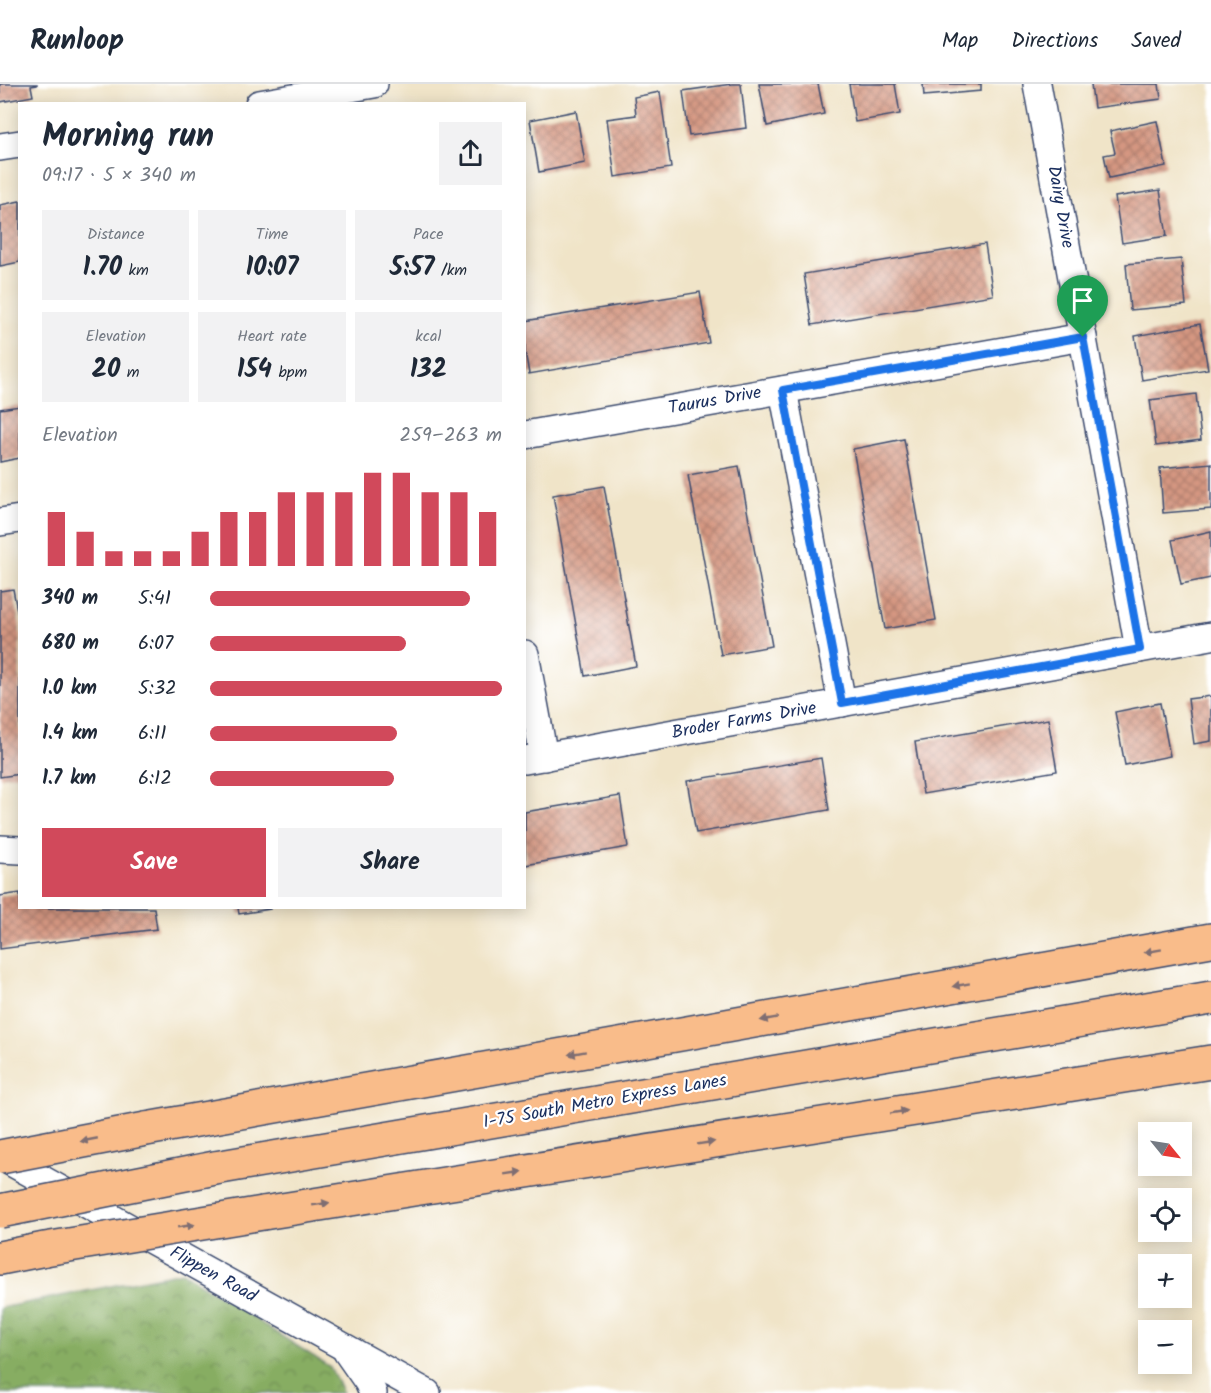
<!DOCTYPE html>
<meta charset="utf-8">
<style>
:root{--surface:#fff;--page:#f2f2f3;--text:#1f2937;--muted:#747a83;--line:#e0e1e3;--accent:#d1495b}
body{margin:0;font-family:Kalam,sans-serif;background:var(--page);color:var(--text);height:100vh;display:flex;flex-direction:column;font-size:22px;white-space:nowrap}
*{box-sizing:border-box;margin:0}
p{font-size:20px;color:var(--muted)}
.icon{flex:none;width:33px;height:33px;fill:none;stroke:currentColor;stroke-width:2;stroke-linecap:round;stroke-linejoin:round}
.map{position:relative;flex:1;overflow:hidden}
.sheet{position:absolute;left:18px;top:18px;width:508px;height:807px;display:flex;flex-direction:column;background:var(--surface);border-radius:0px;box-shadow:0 3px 15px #0003}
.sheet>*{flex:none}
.needle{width:39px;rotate:120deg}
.buttons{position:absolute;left:1138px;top:1038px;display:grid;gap:12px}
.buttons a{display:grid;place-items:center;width:54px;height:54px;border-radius:0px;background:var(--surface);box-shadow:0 3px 15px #0003;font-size:30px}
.pin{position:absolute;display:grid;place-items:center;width:51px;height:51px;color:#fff;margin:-62px -26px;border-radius:50% 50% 50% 0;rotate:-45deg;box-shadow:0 0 6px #0007}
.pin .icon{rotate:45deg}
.round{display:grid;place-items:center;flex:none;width:63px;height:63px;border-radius:0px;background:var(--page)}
.summary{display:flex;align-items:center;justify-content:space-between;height:102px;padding:0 24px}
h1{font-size:33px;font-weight:600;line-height:45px}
.figures{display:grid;grid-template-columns:repeat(3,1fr);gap:9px;height:102px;padding:6px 24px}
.figures div{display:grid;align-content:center;border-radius:0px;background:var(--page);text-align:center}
.figures b{font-size:26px;font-weight:600}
.figures small{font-size:16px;font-weight:400}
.figures p{font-size:16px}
.chart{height:168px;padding:12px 24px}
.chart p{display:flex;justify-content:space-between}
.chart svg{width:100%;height:108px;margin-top:6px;stroke:var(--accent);stroke-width:6}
.primary-button{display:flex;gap:12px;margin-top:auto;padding:12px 24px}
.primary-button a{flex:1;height:69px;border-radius:0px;background:var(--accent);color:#fff;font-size:24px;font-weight:600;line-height:69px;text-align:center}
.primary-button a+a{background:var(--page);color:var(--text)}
ul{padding:0 24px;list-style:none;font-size:20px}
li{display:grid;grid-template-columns:96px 72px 1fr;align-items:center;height:45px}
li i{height:15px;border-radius:8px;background:var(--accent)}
header{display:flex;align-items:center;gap:36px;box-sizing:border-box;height:84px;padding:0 30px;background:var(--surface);border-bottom:2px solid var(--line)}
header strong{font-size:28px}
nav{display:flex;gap:33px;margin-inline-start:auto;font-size:21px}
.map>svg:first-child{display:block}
</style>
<header>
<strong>Runloop</strong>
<nav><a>Map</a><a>Directions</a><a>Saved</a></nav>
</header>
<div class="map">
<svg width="1211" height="1309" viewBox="0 0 1211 1309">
<defs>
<pattern id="forest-crowns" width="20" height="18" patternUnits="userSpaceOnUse" patternTransform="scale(1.5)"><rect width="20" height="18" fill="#87ad62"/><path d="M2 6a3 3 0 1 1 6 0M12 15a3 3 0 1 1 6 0" fill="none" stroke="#6e8d54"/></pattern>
<pattern id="building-cross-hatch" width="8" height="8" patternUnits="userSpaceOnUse" patternTransform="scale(1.5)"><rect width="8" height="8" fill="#d59781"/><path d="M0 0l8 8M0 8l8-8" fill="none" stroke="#ac7c6d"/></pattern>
</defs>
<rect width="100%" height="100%" fill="#fff"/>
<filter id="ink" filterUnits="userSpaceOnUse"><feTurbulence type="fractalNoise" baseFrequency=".0167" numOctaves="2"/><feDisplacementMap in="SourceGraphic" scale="12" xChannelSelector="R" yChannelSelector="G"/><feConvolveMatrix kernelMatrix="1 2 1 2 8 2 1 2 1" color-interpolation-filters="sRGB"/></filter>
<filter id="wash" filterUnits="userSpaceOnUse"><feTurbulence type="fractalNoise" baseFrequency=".008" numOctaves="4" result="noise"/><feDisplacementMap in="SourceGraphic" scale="24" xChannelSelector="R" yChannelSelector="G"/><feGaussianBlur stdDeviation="1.35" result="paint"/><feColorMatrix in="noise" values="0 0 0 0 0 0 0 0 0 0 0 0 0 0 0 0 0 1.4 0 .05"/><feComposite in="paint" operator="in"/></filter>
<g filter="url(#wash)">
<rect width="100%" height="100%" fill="#f0e4c8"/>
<path fill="url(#forest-crowns)" stroke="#516e60" stroke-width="1.5" d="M182,1188L330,1283L343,1309H0V1224Z"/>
<g id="blocks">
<g fill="url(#building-cross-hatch)">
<path d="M0,0H37V1L31,2L33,12L0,18Z"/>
<path d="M732,0H741L746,44L689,52L683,7Z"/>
<path d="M759,0H818L824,30L767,42Z"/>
<path d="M849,0H895L900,30L855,38Z"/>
<path d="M923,0H981V7L924,12Z"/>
<path d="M1091,0H1159L1161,15L1094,24Z"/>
<path d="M660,8L671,84L615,93L607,35L636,31L634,13Z"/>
<path d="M576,27L585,79L539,88L530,36Z"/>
<path d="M1157,37L1166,82L1109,94L1104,71L1115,69L1110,47Z"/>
<path d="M1160,106L1167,152L1122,159L1115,113Z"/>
<path d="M20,117V178L0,182V121Z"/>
<path d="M985,160L993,211L812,241L804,190Z"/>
<path d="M1181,175L1186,221L1130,226L1126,180Z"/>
<path d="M700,208L709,259L529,290L525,267V237Z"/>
<path d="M1200,240L1208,285L1142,296L1135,252Z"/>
<path d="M1196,310L1201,356L1156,362L1150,316Z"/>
<path d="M20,322V374L0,378V325Z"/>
<path d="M904,355L936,536L885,545L853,365Z"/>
<path d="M1211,379V425L1163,429L1160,384Z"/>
<path d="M739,382L772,562L721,571L688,391Z"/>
<path d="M604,402L636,582L585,592L553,411Z"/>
<path d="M1211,447V494L1181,500L1172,456Z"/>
<path d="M13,505L20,542V690L0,693V507Z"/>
<path d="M1211,612V657L1194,660L1188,615Z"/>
<path d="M1160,619L1170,672L1125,681L1115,628Z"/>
<path d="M1048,635L1057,687L923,710L915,658Z"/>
<path d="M821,674L829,726L696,749L687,697Z"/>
<path d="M620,712L628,763L525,781V728Z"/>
<path d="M20,809V824H154L157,845L0,865V812Z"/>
<path d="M238,824H270V825L239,830Z"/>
</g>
</g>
</g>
<g filter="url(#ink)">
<use href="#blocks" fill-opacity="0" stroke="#3b4a6e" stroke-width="1.5"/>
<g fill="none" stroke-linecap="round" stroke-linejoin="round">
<defs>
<g id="minor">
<path d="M1037,0L1139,565"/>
<path d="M259,20L374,0"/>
<path d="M0,63L20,60"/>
<path d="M783,306L842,619"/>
<path d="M525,351L1083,253"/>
<path d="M0,438L20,435"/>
<path d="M525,570L544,673"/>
<path d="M525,676L1211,552"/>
<path d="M0,765L20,766"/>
<path d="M0,1072L427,1309"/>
<path d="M347,1268L368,1298L373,1309"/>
</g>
<g id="highway">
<path d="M146,1045L1211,856"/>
<path d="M215,1084L1211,914"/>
<path d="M263,1129L1211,978"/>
<path d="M0,1174L45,1165"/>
</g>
</defs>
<use href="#minor" stroke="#3b4a6e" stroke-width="30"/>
<use href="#highway" stroke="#3b4a6e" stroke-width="36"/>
<use href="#minor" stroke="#fff" stroke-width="27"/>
<use href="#highway" stroke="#f9bc8a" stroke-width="33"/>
<defs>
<g id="highway-bridge">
<path d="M0,1073L146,1045"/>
<path d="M0,1127L215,1084"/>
<path d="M45,1165L263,1129"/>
</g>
</defs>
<use href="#highway-bridge" stroke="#3b4a6e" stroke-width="36" stroke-linecap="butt"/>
<use href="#highway-bridge" stroke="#f9bc8a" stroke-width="33"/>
</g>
<defs><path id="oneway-solid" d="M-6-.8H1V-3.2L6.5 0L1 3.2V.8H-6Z" transform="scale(1.5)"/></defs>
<g fill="#7f6e72">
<use href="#oneway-solid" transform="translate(1153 867) rotate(170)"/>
<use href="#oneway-solid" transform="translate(961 901) rotate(170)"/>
<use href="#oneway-solid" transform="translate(769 935) rotate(170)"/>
<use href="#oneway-solid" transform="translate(577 969) rotate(170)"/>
<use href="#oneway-solid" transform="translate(899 1028) rotate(-9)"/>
<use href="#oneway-solid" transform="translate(89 1056) rotate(169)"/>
<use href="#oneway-solid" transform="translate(706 1059) rotate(-9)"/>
<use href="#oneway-solid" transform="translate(514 1089) rotate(-9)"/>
<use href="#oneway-solid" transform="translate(321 1120) rotate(-9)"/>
<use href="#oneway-solid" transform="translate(186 1142) rotate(-9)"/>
</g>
</g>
<g fill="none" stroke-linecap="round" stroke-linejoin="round" filter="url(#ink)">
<defs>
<path id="route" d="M1083,253L1140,565L842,619L783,306Z"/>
</defs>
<use href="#route" stroke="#fff" stroke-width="12"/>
<use href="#route" stroke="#1a73e8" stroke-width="8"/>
</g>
<g text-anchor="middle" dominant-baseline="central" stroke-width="4.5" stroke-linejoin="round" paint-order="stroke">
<g font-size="18" fill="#1b2f5e" stroke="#fff">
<text transform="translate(1060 123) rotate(80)">Dairy Drive</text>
<text transform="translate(715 317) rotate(-10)">Taurus Drive</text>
<text transform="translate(744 637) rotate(-10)">Broder Farms Drive</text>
<text transform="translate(605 1018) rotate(-10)">I-75 South Metro Express Lanes</text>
<text transform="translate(213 1191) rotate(29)">Flippen Road</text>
</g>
</g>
</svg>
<div class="buttons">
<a><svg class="needle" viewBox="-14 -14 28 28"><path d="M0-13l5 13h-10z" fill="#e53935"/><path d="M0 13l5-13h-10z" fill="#747a83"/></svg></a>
<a><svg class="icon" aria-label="locate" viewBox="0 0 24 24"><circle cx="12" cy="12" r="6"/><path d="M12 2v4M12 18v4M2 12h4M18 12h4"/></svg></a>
<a>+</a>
<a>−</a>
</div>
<div class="pin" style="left:1083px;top:253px;background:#1e9e55"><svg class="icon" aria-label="arrive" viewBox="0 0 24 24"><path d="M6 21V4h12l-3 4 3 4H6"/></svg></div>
<section class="sheet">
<div class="summary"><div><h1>Morning run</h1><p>09:17 · 5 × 340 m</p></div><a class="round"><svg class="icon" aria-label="share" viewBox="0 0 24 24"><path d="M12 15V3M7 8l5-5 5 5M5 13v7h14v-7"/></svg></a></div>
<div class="figures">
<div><p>Distance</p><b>1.70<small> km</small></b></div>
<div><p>Time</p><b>10:07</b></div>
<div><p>Pace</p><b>5:57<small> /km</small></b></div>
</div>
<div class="figures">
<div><p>Elevation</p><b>20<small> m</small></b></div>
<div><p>Heart rate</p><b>154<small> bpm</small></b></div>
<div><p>kcal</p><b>132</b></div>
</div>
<div class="chart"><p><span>Elevation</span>259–263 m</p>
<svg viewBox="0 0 160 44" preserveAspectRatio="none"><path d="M5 44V22M15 44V30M25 44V38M35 44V38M45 44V38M55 44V30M65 44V22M75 44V22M85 44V14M95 44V14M105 44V14M115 44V6M125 44V6M135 44V14M145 44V14M155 44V22"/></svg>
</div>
<ul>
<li><b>340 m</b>5:41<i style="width:89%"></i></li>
<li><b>680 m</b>6:07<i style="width:67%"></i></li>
<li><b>1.0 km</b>5:32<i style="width:100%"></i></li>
<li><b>1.4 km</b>6:11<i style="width:64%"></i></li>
<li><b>1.7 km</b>6:12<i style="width:63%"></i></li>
</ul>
<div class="primary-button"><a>Save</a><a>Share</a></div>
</section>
</div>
